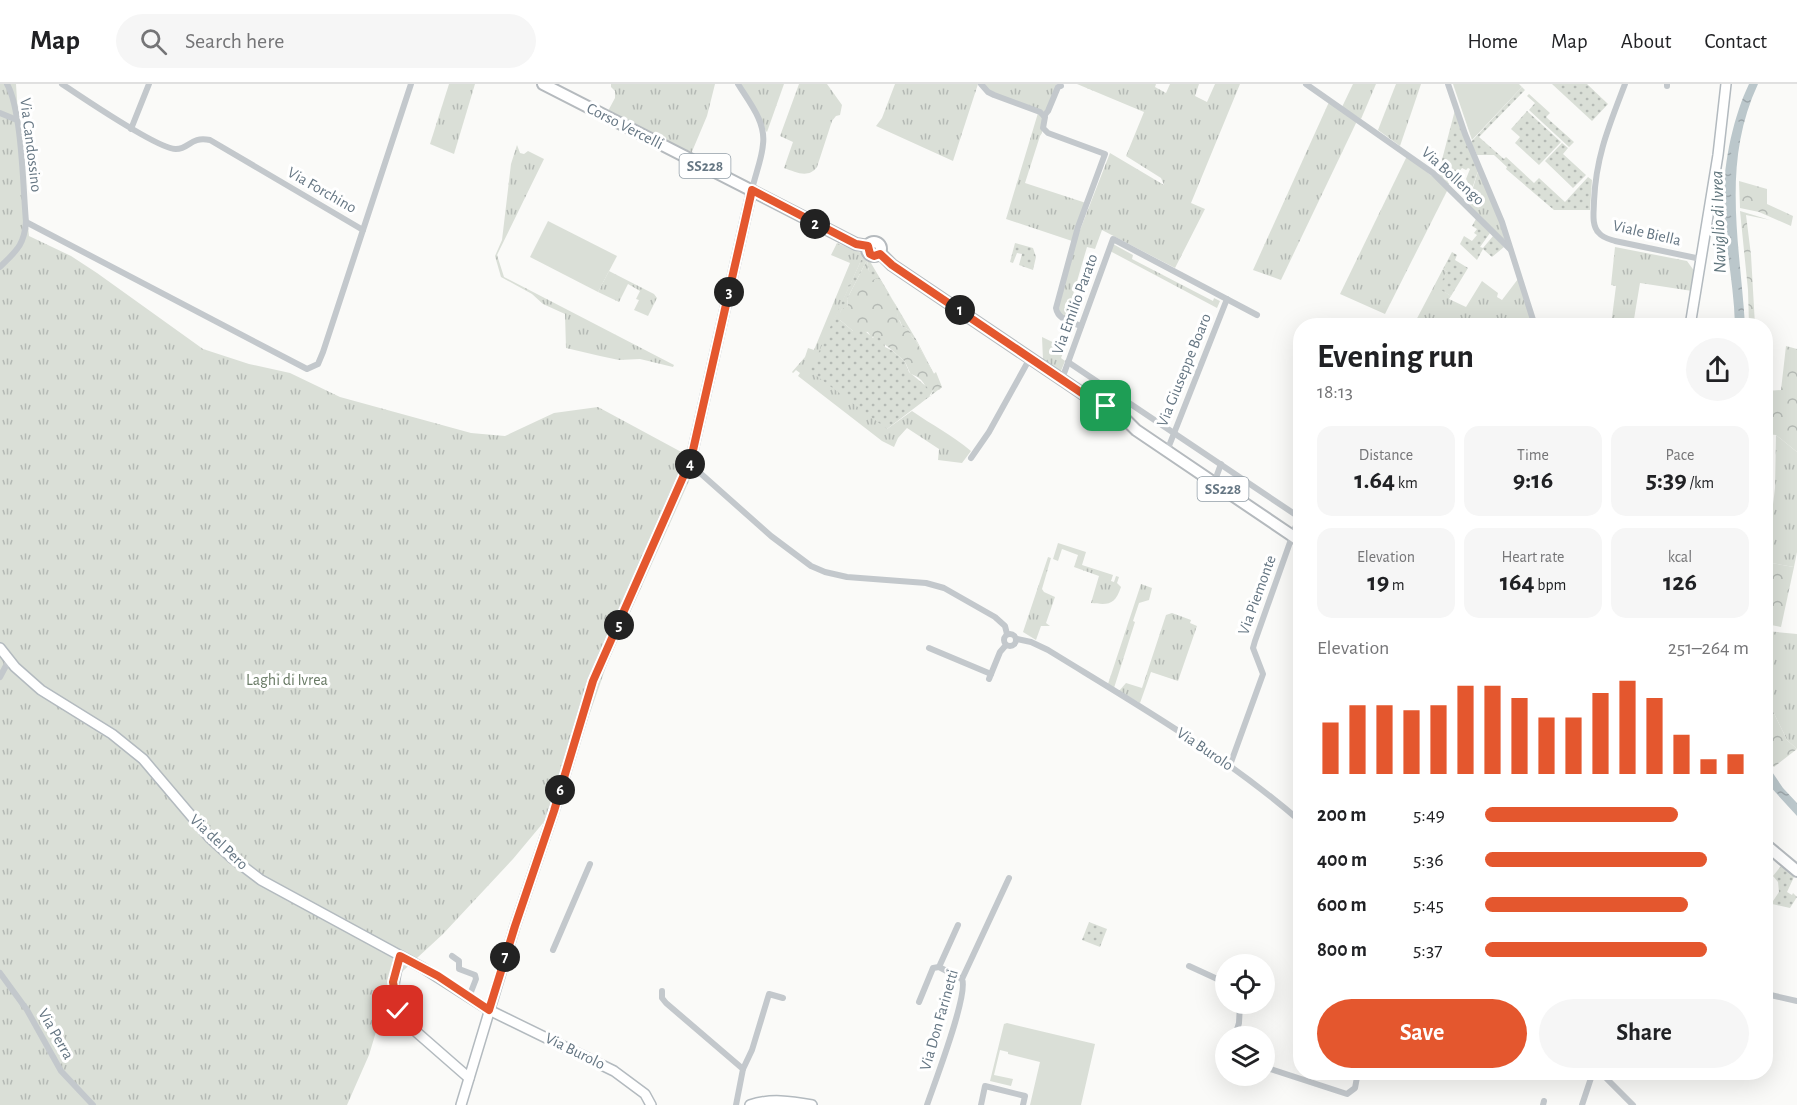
<!DOCTYPE html>
<meta charset="utf-8">
<style>
:root{--surface:#fff;--page:#f6f6f6;--text:#202124;--muted:#757577;--line:#e0e0e0;--accent:#e4572e}
body{margin:0;font-family:"Alegreya Sans",sans-serif;background:var(--page);color:var(--text);height:100vh;display:flex;flex-direction:column;font-size:22px;white-space:nowrap}
*{box-sizing:border-box;margin:0}
p{font-size:20px;color:var(--muted)}
.icon{flex:none;width:33px;height:33px;fill:none;stroke:currentColor;stroke-width:2;stroke-linecap:round;stroke-linejoin:round}
.map{position:relative;flex:1;overflow:hidden}
.sheet{position:absolute;left:1293px;top:234px;width:480px;height:762px;display:flex;flex-direction:column;background:var(--surface);border-radius:24px;box-shadow:0 6px 24px #0002}
.sheet>*{flex:none}
.controls{position:absolute;left:1215px;top:870px;display:grid;gap:12px}
.controls a{display:grid;place-items:center;width:60px;height:60px;border-radius:50%;background:var(--surface);box-shadow:0 6px 24px #0002;font-size:30px}
.pin{position:absolute;display:grid;place-items:center;width:51px;height:51px;color:#fff;margin:-26px;border-radius:12px;box-shadow:0 3px 9px #0006}
.km{position:absolute;width:30px;height:30px;margin:-15px;border-radius:50%;background:#222;color:#fff;font-size:16px;line-height:30px;text-align:center}
.round{display:grid;place-items:center;flex:none;width:63px;height:63px;border-radius:32px;background:var(--page)}
.overview{display:flex;align-items:center;justify-content:space-between;height:102px;padding:0 24px}
h1{font-size:33px;font-weight:700;line-height:45px}
.metrics{display:grid;grid-template-columns:repeat(3,1fr);gap:9px;height:102px;padding:6px 24px}
.metrics div{display:grid;align-content:center;border-radius:15px;background:var(--page);text-align:center}
.metrics b{font-size:26px;font-weight:700}
.metrics small{font-size:16px;font-weight:400}
.metrics p{font-size:16px}
.chart{height:168px;padding:12px 24px}
.chart p{display:flex;justify-content:space-between}
.chart svg{width:100%;height:108px;margin-top:6px;stroke:var(--accent);stroke-width:6}
.cta{display:flex;gap:12px;margin-top:auto;padding:12px 24px}
.cta a{flex:1;height:69px;border-radius:36px;background:var(--accent);color:#fff;font-size:24px;font-weight:700;line-height:69px;text-align:center}
.cta a+a{background:var(--page);color:var(--text)}
ul{padding:0 24px;list-style:none;font-size:20px}
li{display:grid;grid-template-columns:96px 72px 1fr;align-items:center;height:45px}
li i{height:15px;border-radius:8px;background:var(--accent)}
header{display:flex;align-items:center;gap:36px;box-sizing:border-box;height:84px;padding:0 30px;background:var(--surface);border-bottom:2px solid var(--line)}
header strong{font-size:28px}
nav{display:flex;gap:33px;margin-inline-start:auto;font-size:21px}
.search{width:420px;height:54px;background:var(--page);display:flex;align-items:center;gap:15px;box-sizing:border-box;padding:0 21px;border-radius:33px;color:var(--muted);font-size:22px}
.map>svg:first-child{display:block}
</style>
<header>
<strong>Map</strong>
<div class="search"><svg class="icon" aria-label="search" viewBox="0 0 24 24"><circle cx="10" cy="10" r="6"/><path d="M15 15l6 6"/></svg>Search here</div>
<nav><a>Home</a><a>Map</a><a>About</a><a>Contact</a></nav>
</header>
<div class="map">
<svg width="1797" height="1021" viewBox="0 0 1797 1021">
<defs>
<pattern id="grass-tufts" width="24" height="20" patternUnits="userSpaceOnUse" patternTransform="scale(1.5)"><rect width="24" height="20" fill="#dadfd7"/><path d="M3 7l-1-3M5 7V3M7 7l1-3M15 17l-1-3M17 17v-4M19 17l1-3" fill="none" stroke="#b4b9b4"/></pattern>
<pattern id="forest-crowns" width="20" height="18" patternUnits="userSpaceOnUse" patternTransform="scale(1.5)"><rect width="20" height="18" fill="#dadfd7"/><path d="M2 6a3 3 0 1 1 6 0M12 15a3 3 0 1 1 6 0" fill="none" stroke="#b4b9b4"/></pattern>
<pattern id="garden-dots" width="8" height="8" patternUnits="userSpaceOnUse" patternTransform="scale(1.5)"><rect width="8" height="8" fill="#dadfd7"/><path d="M2 2h.1M6 6h.1" fill="none" stroke="#b4b9b4" stroke-width="1.8" stroke-linecap="round"/></pattern>
<pattern id="water-ripples" width="26" height="14" patternUnits="userSpaceOnUse" patternTransform="scale(1.5)"><rect width="26" height="14" fill="#bbc7cb"/><path d="M2 4q2-2 4 0t4 0M15 11q2-2 4 0t4 0" fill="none" stroke="#9ca6aa"/></pattern>
</defs>
<rect width="100%" height="100%" fill="#fafaf8"/>
<g fill="url(#grass-tufts)">
<path d="M0,0H16L20,63L29,152L71,172L97,189L203,265L249,280L290,289L340,313L471,349L505,352L554,329L598,323L698,377L607,580L558,721L513,775L443,850L391,898L369,971L347,1021H0Z"/>
<path d="M449,0H475L454,70L430,60Z"/>
<path d="M611,0H715L707,32L691,70L608,27L615,14V7L611,3Z"/>
<path d="M741,0H784L767,48L766,47Z"/>
<path d="M799,0H827L842,21L840,31L836,32L832,37L817,83C808,95 796,88 784,84L793,58L780,52Z"/>
<path d="M895,0H978L953,77L876,42L882,34Z"/>
<path d="M982,0H1057L1047,27L1044,28L990,7Z"/>
<path d="M1077,0H1156L1155,3L1166,9L1170,0H1199L1195,12L1207,18L1215,0H1240L1191,119L1205,125L1175,184L1102,146L1095,165L1087,163L1066,235L1062,233L1058,222L1075,159L1110,69L1164,101L1161,94L1126,72L1144,28Z"/>
<path d="M1353,0H1376L1361,35L1342,23Z"/>
<path d="M1396,0H1421L1400,62L1378,46Z"/>
<path d="M1329,18L1357,37L1281,196L1253,186Z"/>
<path d="M1038,29L1042,33V49L1040,52L1025,99L1086,119L1072,157L1006,135Z"/>
<path d="M517,61L520,69L524,70L528,67L544,75L497,171L504,193L674,281L673,283L640,275L619,276L600,272L566,264L565,230L543,220L532,210L501,193L495,172L502,156L511,80Z"/>
<path d="M1407,72L1448,105L1385,230L1340,210Z"/>
<path d="M1479,84L1502,144L1505,158L1468,120Z"/>
<path d="M837,159L864,170L831,243L887,345L912,327C932,341 952,351 971,367L962,379L938,376L939,365L907,344L898,354L894,363L882,357L798,292L800,289L796,286L793,289L792,288L805,273L808,264L814,266L850,179L831,171Z"/>
<path d="M1113,160L1133,171L1132,175L1213,217L1214,214L1220,217L1217,224L1110,167Z"/>
<path d="M1615,163L1687,177L1695,188L1692,207L1640,199L1633,241H1611L1616,202L1611,201Z"/>
<path d="M1443,185L1447,188L1439,204L1451,212L1449,215L1466,223L1482,197L1498,209L1497,213L1502,216L1518,195L1533,242H1413Z"/>
<path d="M609,187L654,210L657,214L648,232L634,226L639,216L636,215L640,207L628,200L619,218L598,208Z"/>
<path d="M1042,253L1065,264L1061,274L1065,277L1061,287L1043,276Z"/>
<path d="M1776,351L1797,368V468L1794,483L1766,478L1775,404Z"/>
<path d="M1058,459L1086,468L1082,481L1113,491L1111,497L1114,498L1116,492L1119,493L1117,499L1121,503C1115,521 1109,521 1091,519L1099,492L1074,483L1078,471L1062,465L1058,477L1053,475Z"/>
<path d="M1048,473L1051,474L1042,505L1044,508L1055,513L1046,539L1050,542H1041L1036,556L1023,548Z"/>
<path d="M1141,500L1152,504L1149,516L1139,519L1133,537L1135,538L1114,604L1108,600Z"/>
<path d="M1172,529L1191,536L1190,539L1197,542L1178,597L1151,588L1140,619L1119,607L1126,599L1142,604L1166,531Z"/>
<path d="M1766,547L1797,550V665L1787,656L1766,613Z"/>
</g>
<g fill="url(#forest-crowns)">
<path d="M1739,97L1767,105V120L1793,132L1791,142L1759,128L1740,124Z"/>
<path d="M1740,127L1770,136L1746,131L1751,171L1755,241H1749L1748,206Z"/>
<path d="M867,176L869,187L880,195L898,225L897,232L902,242L909,246L912,253L916,257L934,290L936,288L942,303L939,306L934,305L928,314C927,302 923,294 911,290C908,286 907,280 904,277C897,270 879,254 871,253L868,248L853,247L840,236V229L842,224L848,222L847,215Z"/>
<path d="M1786,262L1797,265V368L1776,351L1766,350V307L1781,306Z"/>
<path d="M1766,478L1794,483L1781,543L1766,540Z"/>
<path d="M1766,613L1787,656L1797,665L1774,683L1766,669Z"/>
</g>
<g fill="url(#garden-dots)" fill-rule="evenodd">
<path d="M1552,0H1587L1608,20L1592,37Z"/>
<path d="M1522,3L1525,6L1479,53L1504,75L1506,73L1534,99L1539,94L1565,118L1588,93L1592,96L1590,126H1554L1506,85L1507,83L1494,71H1477L1471,58Z"/>
<path d="M1529,10L1550,29L1546,33L1574,58L1569,63L1529,26L1535,19L1527,12Z"/>
<path d="M1455,26L1479,84L1472,105L1466,95L1470,85L1468,84L1466,86L1462,84L1448,101L1438,91Z"/>
<path d="M1527,27L1561,58L1539,81L1515,59L1520,53L1511,45Z"/>
<path d="M1562,59L1568,64L1563,70L1586,91L1573,104L1545,77Z"/>
<path d="M1476,135L1490,149L1480,163L1483,164L1493,152L1504,163L1492,173L1483,165L1477,176L1460,160L1464,152L1472,157L1477,151L1474,149L1477,145L1472,142Z"/>
<path d="M1015,159L1033,164L1036,173L1033,186L1019,181L1022,170L1017,169L1013,179L1010,178Z"/>
<path d="M1452,168L1457,171L1455,176L1468,184L1451,212L1438,204L1447,188L1443,185Z"/>
<path d="M864,170L870,173L868,174L917,257L934,290L936,288L942,303L887,345L810,287ZM867,176L871,197L877,194L880,195L878,201C889,207 899,222 897,234L900,237L902,242L909,246L912,253L916,257L934,291L936,288L942,303L934,305L930,313L927,303L909,288L905,278L893,267L885,263L884,258L878,252L873,254L865,247H853L840,236L841,226L848,222L847,215Z"/>
<path d="M1781,782L1794,793L1787,808L1792,811L1793,809L1797,813L1790,824L1772,820L1768,843H1766V819L1773,817L1779,808L1778,798L1773,792Z"/>
<path d="M1089,838L1107,845L1100,863L1082,856Z"/>
</g>
<g fill="#dadfd7">
<path d="M1453,0H1519L1522,3L1472,56Z"/>
<path d="M548,137L617,172L598,208L530,173Z"/>
<path d="M1007,939L1095,960L1081,1021H1030L1040,978L1008,970V968L1000,966L994,991L1013,995L1011,1002L990,997L1004,940Z"/>
</g>
<g fill="url(#water-ripples)">
<path d="M1749,0H1758C1721,79 1740,159 1745,241H1735C1734,201 1725,162 1724,122C1722,85 1733,33 1749,0Z"/>
<path d="M1766,679L1783,704L1797,719V732L1766,698Z"/>
</g>
<g fill="none" stroke-linecap="round" stroke-linejoin="round">
<defs>
<g id="secondary">
<path d="M1690,242L1718,71L1726,0"/>
<path d="M0,564L15,583L41,606L112,650L143,675L210,754L232,774L261,796L423,884L489,926L614,987L645,1010L651,1021"/>
<path d="M400,872C393,898 389,914 405,938L469,994"/>
<path d="M461,1021L515,842L554,727L593,597L691,375L752,106"/>
<path d="M750,1021C770,1014 791,1017 812,1021"/>
</g>
<g id="primary">
<path d="M543,0L856,160L868,162"/>
<circle cx="874" cy="165" r="7"/>
<path d="M880,169L892,181L1101,322L1110,333"/>
<circle cx="1117" cy="333" r="7"/>
<path d="M1124,334L1136,346L1300,457"/>
<path d="M1766,761L1797,787"/>
</g>
</defs>
<use href="#secondary" stroke="#b3babf" stroke-width="12"/>
<use href="#primary" stroke="#b5babe" stroke-width="14"/>
<g stroke="#c3c8cc" stroke-width="6">
<path d="M62,0C80,12 159,66 176,65C190,65 190,52 210,56L363,146L411,0"/>
<path d="M738,0C749,18 766,38 763,60C762,75 755,91 752,106"/>
<path d="M981,0L988,8L994,11L1040,28L1045,33L1043,44L1048,49L1105,70L1078,143L1056,224C1058,236 1071,238 1081,242"/>
<path d="M1306,0L1433,89L1510,165"/>
<path d="M1448,0L1465,50L1502,138L1535,242"/>
<path d="M1625,0C1609,42 1596,72 1594,117C1594,127 1591,141 1599,149C1603,154 1609,155 1615,157L1701,175"/>
<path d="M1667,0V2"/>
<path d="M0,29L17,36"/>
<path d="M1044,32L1048,27L1058,3L1061,2"/>
<path d="M131,45L149,0"/>
<path d="M26,138L307,285L318,280L323,268L363,146"/>
<path d="M0,183C16,167 24,162 26,138C23,105 22,26 7,0"/>
<path d="M1068,278L1299,433L1255,557L1253,564L1263,590L1230,681"/>
<path d="M1062,295L1113,155L1257,231"/>
<path d="M1116,326L1126,317"/>
<path d="M1167,367L1227,215"/>
<path d="M971,374L989,348L1030,274"/>
<path d="M690,380L771,452L811,482L825,488L847,493L926,499L944,504L995,533L1005,542L1007,550"/>
<path d="M1214,399L1221,380"/>
<path d="M1297,431L1300,420"/>
<circle cx="1010" cy="556" r="6"/>
<path d="M1017,555L1031,558L1048,566C1134,619 1223,670 1300,737"/>
<path d="M929,564L991,590"/>
<path d="M0,593L9,576"/>
<path d="M989,595L1000,568L1006,561"/>
<path d="M1766,812L1769,796"/>
<path d="M553,866L590,780"/>
<path d="M452,872L459,877V885L475,891L476,895L469,913"/>
<path d="M1189,882L1226,899"/>
<path d="M939,883L958,841"/>
<path d="M0,889L27,926L61,987L93,1021"/>
<path d="M662,907V914L666,919L743,985L736,1021"/>
<path d="M1766,910L1797,917"/>
<path d="M919,918L933,884L939,883L962,895"/>
<path d="M1235,952L1239,939L1240,920"/>
<path d="M1264,983L1347,1010L1355,1004L1358,988"/>
<path d="M743,985L752,966L769,910L783,914"/>
<path d="M1600,988L1633,1021"/>
<path d="M1417,992L1419,988"/>
<path d="M927,1021C934,1000 969,910 962,895L1009,794"/>
<path d="M981,1021L985,1002L1025,1012L1023,1021"/>
<path d="M1543,1021L1544,1017"/>
<path d="M1582,1021L1593,988"/>
</g>
<use href="#secondary" stroke="#fff" stroke-width="9"/>
<use href="#primary" stroke="#fff" stroke-width="10"/>
</g>
<g fill="none" stroke-linecap="round" stroke-linejoin="round">
<defs>
<path id="route" d="M398,927L393,898L400,872L438,892L489,926L515,842L554,727L593,597L691,375L752,106L856,160L868,162L870,170L874,172L880,170L892,181L1101,322H1106"/>
</defs>
<use href="#route" stroke="#fff" stroke-width="12"/>
<use href="#route" stroke="#e4572e" stroke-width="8"/>
</g>
<g text-anchor="middle" dominant-baseline="central" stroke-width="6" stroke-linejoin="round" paint-order="stroke">
<g fill="#fff" stroke="#939fa8" stroke-width="1.5">
<rect x="679.5" y="70" width="51" height="24" rx="4.5"/>
<rect x="1197.5" y="393" width="51" height="24" rx="4.5"/>
</g>
<g font-size="15" font-weight="bold" fill="#657683">
<text x="705" y="82">SS228</text>
<text x="1223" y="405">SS228</text>
</g>
<g font-size="16" fill="#657683" stroke="#fff">
<text transform="translate(625 42) rotate(27)">Corso Vercelli</text>
<text transform="translate(31 61) rotate(83)">Via Candossino</text>
<text transform="translate(1453 92) rotate(42)">Via Bollengo</text>
<text transform="translate(322 106) rotate(30)">Via Forchino</text>
<text transform="translate(1647 149) rotate(13)">Viale Biella</text>
<text transform="translate(1075 220) rotate(-70)">Via Emilio Parato</text>
<text transform="translate(1184 286) rotate(-68)">Via Giuseppe Boaro</text>
<text transform="translate(1257 511) rotate(-70)">Via Piemonte</text>
<text transform="translate(1205 665) rotate(34)">Via Burolo</text>
<text transform="translate(219 758) rotate(43)">Via del Pero</text>
<text transform="translate(939 936) rotate(-74)">Via Don Farinetti</text>
<text transform="translate(56 950) rotate(60)">Via Perra</text>
<text transform="translate(575 967) rotate(26)">Via Burolo</text>
</g>
<g font-size="16" fill="#687a64" stroke="#fff">
<text x="287" y="596">Laghi di Ivrea</text>
</g>
<g font-size="18" font-style="italic" fill="#60757c" stroke="#fff">
<text transform="translate(1719 138) rotate(-92)">Naviglio di Ivrea</text>
</g>
</g>
</svg>
<div class="controls">
<a><svg class="icon" aria-label="locate" viewBox="0 0 24 24"><circle cx="12" cy="12" r="6"/><path d="M12 2v4M12 18v4M2 12h4M18 12h4"/></svg></a>
<a><svg class="icon" aria-label="layers" viewBox="0 0 24 24"><path d="M12 4l9 5-9 5-9-5zM3 14l9 5 9-5"/></svg></a>
</div>
<div class="pin" style="left:1106px;top:322px;background:#1e9e55"><svg class="icon" aria-label="arrive" viewBox="0 0 24 24"><path d="M6 21V4h12l-3 4 3 4H6"/></svg></div>
<div class="pin" style="left:398px;top:927px;background:#d93025"><svg class="icon" aria-label="check" viewBox="0 0 24 24"><path d="M5 12l5 5 9-10"/></svg></div>
<b class="km" style="left:960px;top:226px">1</b>
<b class="km" style="left:815px;top:140px">2</b>
<b class="km" style="left:729px;top:208px">3</b>
<b class="km" style="left:690px;top:380px">4</b>
<b class="km" style="left:619px;top:541px">5</b>
<b class="km" style="left:560px;top:706px">6</b>
<b class="km" style="left:505px;top:873px">7</b>
<section class="sheet">
<div class="overview"><div><h1>Evening run</h1><p>18:13</p></div><a class="round"><svg class="icon" aria-label="share" viewBox="0 0 24 24"><path d="M12 15V3M7 8l5-5 5 5M5 13v7h14v-7"/></svg></a></div>
<div class="metrics">
<div><p>Distance</p><b>1.64<small> km</small></b></div>
<div><p>Time</p><b>9:16</b></div>
<div><p>Pace</p><b>5:39<small> /km</small></b></div>
</div>
<div class="metrics">
<div><p>Elevation</p><b>19<small> m</small></b></div>
<div><p>Heart rate</p><b>164<small> bpm</small></b></div>
<div><p>kcal</p><b>126</b></div>
</div>
<div class="chart"><p><span>Elevation</span>251–264 m</p>
<svg viewBox="0 0 160 44" preserveAspectRatio="none"><path d="M5 44V23M15 44V16M25 44V16M35 44V18M45 44V16M55 44V8M65 44V8M75 44V13M85 44V21M95 44V21M105 44V11M115 44V6M125 44V13M135 44V28M145 44V38M155 44V36"/></svg>
</div>
<ul>
<li><b>200 m</b>5:49<i style="width:73%"></i></li>
<li><b>400 m</b>5:36<i style="width:84%"></i></li>
<li><b>600 m</b>5:45<i style="width:77%"></i></li>
<li><b>800 m</b>5:37<i style="width:84%"></i></li>
</ul>
<div class="cta"><a>Save</a><a>Share</a></div>
</section>
</div>
